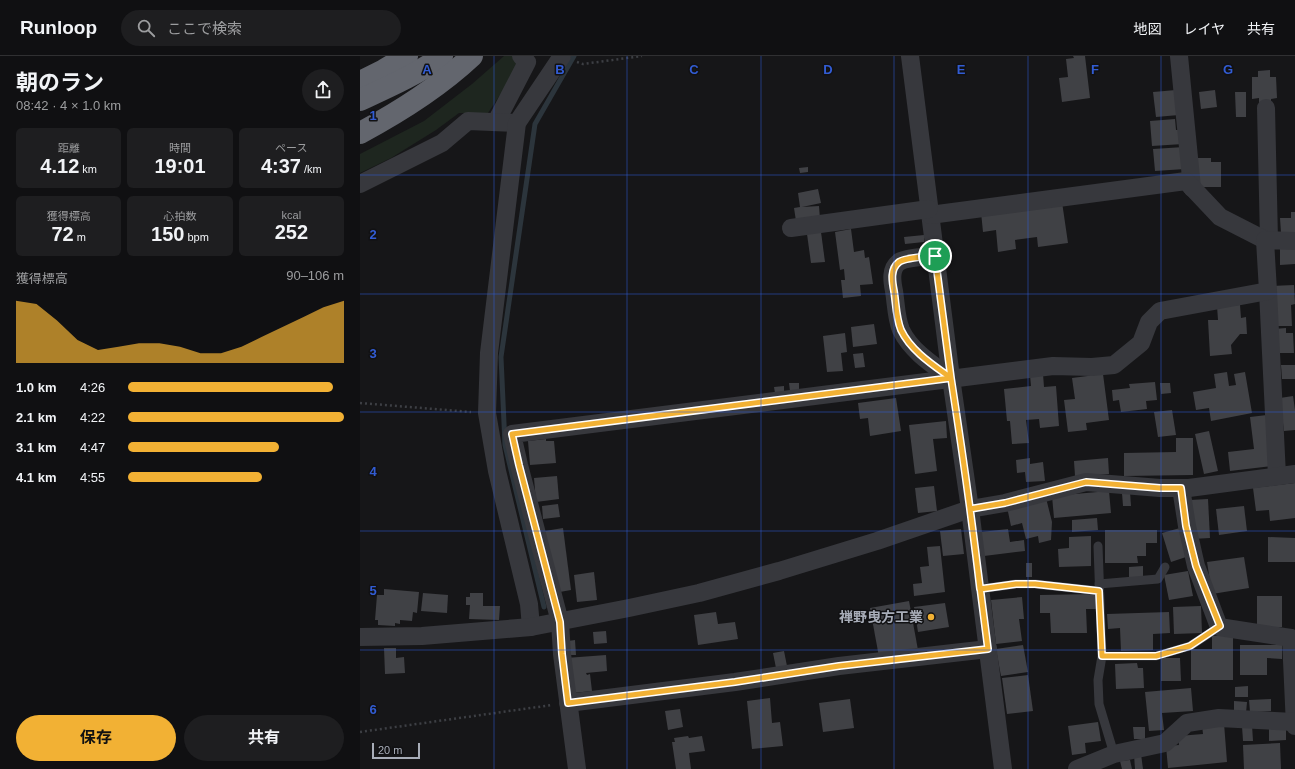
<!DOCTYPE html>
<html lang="ja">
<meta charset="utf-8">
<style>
:root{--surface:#101012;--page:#1e1e20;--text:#f1f3f6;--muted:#9c9d9f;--line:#303032;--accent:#f2b134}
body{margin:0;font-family:Helvetica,"Noto Sans JP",sans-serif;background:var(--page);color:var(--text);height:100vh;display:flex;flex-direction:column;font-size:15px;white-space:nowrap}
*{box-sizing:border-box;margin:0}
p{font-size:13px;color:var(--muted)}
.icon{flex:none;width:22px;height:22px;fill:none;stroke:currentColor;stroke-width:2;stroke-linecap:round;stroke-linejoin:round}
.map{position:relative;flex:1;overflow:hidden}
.panel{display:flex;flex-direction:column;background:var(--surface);width:360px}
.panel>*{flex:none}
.scale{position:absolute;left:12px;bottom:10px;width:48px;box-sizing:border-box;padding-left:4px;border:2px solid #a8adb8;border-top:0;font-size:11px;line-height:14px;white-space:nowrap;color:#a8adb8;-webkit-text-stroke:3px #111113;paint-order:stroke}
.pin{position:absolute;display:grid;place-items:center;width:34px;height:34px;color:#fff;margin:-17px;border:2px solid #fff;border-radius:50%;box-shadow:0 1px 4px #0007}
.round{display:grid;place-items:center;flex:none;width:42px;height:42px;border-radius:21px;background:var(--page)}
.overview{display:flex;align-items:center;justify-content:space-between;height:68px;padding:0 16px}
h1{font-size:22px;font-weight:700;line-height:30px}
.figures{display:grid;grid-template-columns:repeat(3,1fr);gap:6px;height:68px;padding:4px 16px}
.figures div{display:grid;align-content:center;border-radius:6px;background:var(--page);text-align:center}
.figures b{font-size:20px;font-weight:700}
.figures small{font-size:11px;font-weight:400}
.figures p{font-size:11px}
.chart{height:112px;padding:8px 16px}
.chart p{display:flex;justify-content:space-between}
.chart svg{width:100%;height:72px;margin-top:4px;fill:var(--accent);opacity:.7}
.primary-button{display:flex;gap:8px;margin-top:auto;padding:8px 16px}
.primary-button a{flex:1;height:46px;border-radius:24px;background:var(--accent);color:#111;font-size:16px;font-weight:700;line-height:46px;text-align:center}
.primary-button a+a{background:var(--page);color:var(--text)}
ul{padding:0 16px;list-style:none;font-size:13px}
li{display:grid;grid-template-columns:64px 48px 1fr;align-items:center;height:30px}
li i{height:10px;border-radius:5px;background:var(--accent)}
header{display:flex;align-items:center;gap:24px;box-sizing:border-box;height:56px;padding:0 20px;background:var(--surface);border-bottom:1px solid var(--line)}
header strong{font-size:19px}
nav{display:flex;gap:22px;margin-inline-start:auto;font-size:14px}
.search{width:280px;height:36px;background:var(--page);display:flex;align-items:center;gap:10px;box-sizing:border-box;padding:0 14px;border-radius:22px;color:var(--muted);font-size:15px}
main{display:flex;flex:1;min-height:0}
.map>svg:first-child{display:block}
</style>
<header>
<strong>Runloop</strong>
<div class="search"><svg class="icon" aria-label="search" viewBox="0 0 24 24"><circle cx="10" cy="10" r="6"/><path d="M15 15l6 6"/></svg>ここで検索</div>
<nav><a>地図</a><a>レイヤ</a><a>共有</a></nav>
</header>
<main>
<section class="panel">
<div class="overview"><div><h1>朝のラン</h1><p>08:42 · 4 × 1.0 km</p></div><a class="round"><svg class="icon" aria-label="share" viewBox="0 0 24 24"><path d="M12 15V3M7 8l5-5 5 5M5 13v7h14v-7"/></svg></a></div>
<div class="figures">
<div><p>距離</p><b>4.12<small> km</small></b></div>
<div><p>時間</p><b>19:01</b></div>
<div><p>ペース</p><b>4:37<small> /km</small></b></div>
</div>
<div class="figures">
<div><p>獲得標高</p><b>72<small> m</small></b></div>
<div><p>心拍数</p><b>150<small> bpm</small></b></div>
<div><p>kcal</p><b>252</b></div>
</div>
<div class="chart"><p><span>獲得標高</span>90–106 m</p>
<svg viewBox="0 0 160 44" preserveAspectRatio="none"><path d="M0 44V6L10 8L20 18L30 30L40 36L50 34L60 32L70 32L80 34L90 38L100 38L110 34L120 28L130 22L140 16L150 10L160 6V44z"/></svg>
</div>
<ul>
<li><b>1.0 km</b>4:26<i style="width:95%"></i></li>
<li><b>2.1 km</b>4:22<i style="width:100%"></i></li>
<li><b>3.1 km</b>4:47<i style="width:70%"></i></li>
<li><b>4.1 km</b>4:55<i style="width:62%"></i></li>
</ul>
<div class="primary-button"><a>保存</a><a>共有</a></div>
</section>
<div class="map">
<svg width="935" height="713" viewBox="0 0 935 713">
<rect width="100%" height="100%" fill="#161618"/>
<path fill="#1e261f" d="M144,0H153L160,9L128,57H99L76,74L31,102L0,117V98L64,65L112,28Z"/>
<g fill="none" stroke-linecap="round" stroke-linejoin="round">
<path stroke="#2c353c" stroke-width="5" d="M184,551L145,389L141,301L175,68L214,0"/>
</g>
<g fill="#404145">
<path d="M713,0H725L730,42L702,46L699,22L708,21L706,3L714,2Z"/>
<path d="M910,14V21H916L917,42L911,43V49H899V42L892,43V21H898V15Z"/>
<path d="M816,34L819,59L796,61L793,36Z"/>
<path d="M855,34L857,51L841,53L839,36Z"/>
<path d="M875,36H886V61H876Z"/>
<path d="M815,63L816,74H822L823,88L792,90L790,65Z"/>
<path d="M824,91L825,113L795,115L793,93Z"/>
<path d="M837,102H851V106H861V131H838Z"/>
<path d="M448,111V116L440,117L439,112Z"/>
<path d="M458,133L461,147L442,151L459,150L460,163L436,165L434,152L440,151L438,137Z"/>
<path d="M702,146L708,187L678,191L677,181L655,184L656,193L638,196L636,174L623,176L621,156Z"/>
<path d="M931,156H935V177H921L920,162H931Z"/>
<path d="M491,173L494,196L504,194L505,202L509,201L513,228L500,229L501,240L483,242L481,224H485L484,213L480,214L475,176Z"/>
<path d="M461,176L465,206L451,207L447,178Z"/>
<path d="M564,179V186L545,188L544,181Z"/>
<path d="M920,186L935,190V208L920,209Z"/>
<path d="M934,229L935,248L931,249L932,270H912L911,230Z"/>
<path d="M880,249L881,262L886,261L887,278H880L871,289L872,298L850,300L848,264H858L857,250Z"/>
<path d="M514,268L517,288L493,291L491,271Z"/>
<path d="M926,272V277H933L934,297H915L914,273Z"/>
<path d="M485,277L487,296L481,297L483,315L467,316L463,280Z"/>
<path d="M503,297L505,311L495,312L493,298Z"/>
<path d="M921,309H935V323H922Z"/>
<path d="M867,316L869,330L876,329L874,318L885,316L892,357L851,365L849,352L836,354L833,336L856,332L854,318Z"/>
<path d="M683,318L684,331L696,330L699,370L680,372L679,363L666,364L669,387L652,388L650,365H647L644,333L671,330L670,319Z"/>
<path d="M743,318L749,364L726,367L727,374L708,376L704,344L715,343L712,322Z"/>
<path d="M795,326L797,344L786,345L787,353L761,356L759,344L753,345L752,334L770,332L769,328Z"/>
<path d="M429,327H439V334L430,335Z"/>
<path d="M800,327H810L811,337L801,338Z"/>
<path d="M424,330V336L415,337L414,331Z"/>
<path d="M933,340L935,354V374L924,375L920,342Z"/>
<path d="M536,342L541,375L510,380L508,362L500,363L498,347Z"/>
<path d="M812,354L816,379L798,381L794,356Z"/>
<path d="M907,359L913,410L870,415L868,396L894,393L890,361Z"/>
<path d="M586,365L587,382L573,383L577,415L555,418L549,369Z"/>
<path d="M849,375L858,415L844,418L835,378Z"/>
<path d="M816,382H833V419L764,420V397L816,396Z"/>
<path d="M186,383V385H194L196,407L170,409L168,385Z"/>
<path d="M670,402V408L683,406L685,425L666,426L665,416L657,417L656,404Z"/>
<path d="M748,402L749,418L715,420L714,405Z"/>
<path d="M197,420L199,443L176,446L174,422Z"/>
<path d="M935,427V462L910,465L909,454L896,455L893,432Z"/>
<path d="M574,430L577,455L558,457L555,432Z"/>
<path d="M749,435L751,457L694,462L692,440Z"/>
<path d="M770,436L771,450H763L762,437Z"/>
<path d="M686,442L692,466L691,484L679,487L678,480L666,483L662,467L651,470L647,451Z"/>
<path d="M848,443L850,482L832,483L830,444Z"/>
<path d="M198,448L200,461L183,463L182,450Z"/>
<path d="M884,450L887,475L859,479L856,453Z"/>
<path d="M737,462L738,474L712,476V464Z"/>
<path d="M203,472L211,534L194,537L185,475Z"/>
<path d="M820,472L829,500L811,506L802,477Z"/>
<path d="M601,473L604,498L583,500L580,475Z"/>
<path d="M648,473L650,486L664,484L665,495L624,500L621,476Z"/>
<path d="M745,474H797V487H786V500H777L778,507H745Z"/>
<path d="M731,480V510L699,511L698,493L709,492V481Z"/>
<path d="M908,481L935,482V506H908Z"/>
<path d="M580,490L585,536L554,540L553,528L562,527L560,511L569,510L567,491Z"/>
<path d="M884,501L889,532L852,538L847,506Z"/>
<rect x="666" y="507" width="6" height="14"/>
<path d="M783,510V521L769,522V511Z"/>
<path d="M828,515L833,540L809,544L804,519Z"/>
<path d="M234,516L237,544L217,546L214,519Z"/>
<path d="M24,533L59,536L57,557L53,556L52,565L40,564V568L35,567V570L18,569V564H15L17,539H24Z"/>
<path d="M63,537L88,539L87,557L61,555Z"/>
<path d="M110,537H123V550H140L139,564L109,563L110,549H106V541H110Z"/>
<path d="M736,538V553H726L727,577H691L690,557H680V539Z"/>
<rect x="897" y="540" width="25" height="31"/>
<path d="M662,541L664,563H659L662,585L636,588L631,544Z"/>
<path d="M549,545L558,594L519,601L510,552Z"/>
<path d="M585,547L589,571L558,576L554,551Z"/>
<path d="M841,550L842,577L814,578L813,551Z"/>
<path d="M356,556L358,568L375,566L378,583L338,589L334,559Z"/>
<path d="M809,556L810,577L793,578V594L761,595L760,572L748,573L747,558Z"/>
<path d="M246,575L247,587L234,588L233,576Z"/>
<path d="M852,580H873V624H831V593H852Z"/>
<path d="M215,584L216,599H209L208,585Z"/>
<path d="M663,589L668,616L641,620L636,593Z"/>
<path d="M880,589H922V603L907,602V619H880Z"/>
<path d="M24,592H36V602L44,601L45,617L25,618Z"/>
<path d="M424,595L427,610L416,612L413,597Z"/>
<path d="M246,599L247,615L226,617L227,619L230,618L232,635L213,637L206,602Z"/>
<path d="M801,602H820L821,625H801Z"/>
<path d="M777,607L778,612H783L784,632L756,633L755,608Z"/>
<path d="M668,619L673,655L647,658L642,622Z"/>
<path d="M888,630V641H875V631Z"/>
<path d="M831,632L833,655L802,657L804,674L789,675L785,636Z"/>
<path d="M410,642L412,667L420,666L423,690L392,693L387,645Z"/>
<path d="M490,643L494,672L463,676L459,647Z"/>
<path d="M911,643V655L890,656L889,644Z"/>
<path d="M874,645L887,646L886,657H874Z"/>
<path d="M320,653L323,671L308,674L305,655Z"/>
<path d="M738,666L741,685L725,687L726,697L712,699L708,670Z"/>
<path d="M864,667L867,706L808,712L806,690L819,689L818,680L843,678L842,669Z"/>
<path d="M892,669L893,685H883L882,670Z"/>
<path d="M926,670V684L909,685V671Z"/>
<path d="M773,671H785V683H774Z"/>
<path d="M328,680L329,682L342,680L345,695L329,697L331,713H316L312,686H315L314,682Z"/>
<path d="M920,687L921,713H884L883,689Z"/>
<path d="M781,698L783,713H775L774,699Z"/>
<path d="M770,704L772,713H762L760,705Z"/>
</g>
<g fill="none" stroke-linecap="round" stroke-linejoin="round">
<g stroke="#3d3f44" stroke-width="2.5" stroke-dasharray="2 3" stroke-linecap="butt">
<path d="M217,6L223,8L282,0"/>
<path d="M0,347L111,356"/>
<path d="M0,676L192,649"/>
</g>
<g stroke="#37383d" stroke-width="9">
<path d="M738,490L742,600"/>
<path d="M739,528L798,523L805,511"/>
<path d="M620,533L656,528H675L739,535"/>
<path d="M754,698L739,648L738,624L742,600H796L830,590L859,571"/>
</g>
<g stroke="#37383d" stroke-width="18">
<path d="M550,0L591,322L610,453L643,713"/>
<path d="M819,0L832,132"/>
<path d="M906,52L909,184"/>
<path d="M136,66L167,6L161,0"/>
<path d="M0,128L82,87L108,65L157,67"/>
<path d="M570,159L826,125L860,161L905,184"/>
<path d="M431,172L569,153"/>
<path d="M575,200C566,201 547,201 539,206C530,213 532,225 534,235C536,247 536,262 541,274C551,295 573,309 591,322"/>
<path d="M908,235L917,420"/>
<path d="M821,432L827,470L836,510L859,571L931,582L935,670"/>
<path d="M171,571L169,548L137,415L127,357L129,297L157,67L202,0"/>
<path d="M0,581L62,580L171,571L269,552L339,537L419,515L517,485L610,453L645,447L726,426L800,432H829L935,418"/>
<path d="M208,647L375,626L479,610L628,593"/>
<path d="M217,713L202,598L200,566L159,409L152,378L693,310L732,311L754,309L781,287L789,266L800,255L908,235L905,184L935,185"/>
<path d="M717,713L754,698L805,687L827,667L859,662L934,666"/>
</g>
<g stroke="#63666e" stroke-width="22">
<path d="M0,26L24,14L47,0"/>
<path d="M0,44C26,32 60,17 82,0"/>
<path d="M0,77C41,55 79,31 112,0"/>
</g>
</g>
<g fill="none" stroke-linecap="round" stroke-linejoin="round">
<defs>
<path id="route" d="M575,200L591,322L152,378L159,409L200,566L202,598L208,647L375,626L479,610L628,593C622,547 616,500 610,453L645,447L726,426L800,432H821L826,470L836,510L860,570L830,590L796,600H742L739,535L675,528H656L620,533C612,463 602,393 591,322C573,309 551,295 541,274C536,262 536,247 534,235C532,225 530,213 539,206C547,201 566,201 575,200"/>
</defs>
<use href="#route" stroke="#fff" stroke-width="8"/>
<use href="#route" stroke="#f2b134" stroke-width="5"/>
</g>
<path fill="none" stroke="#325cd3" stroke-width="1" stroke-opacity="0.55" d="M134,0V713M267,0V713M401,0V713M534,0V713M668,0V713M801,0V713M0,119H935M0,238H935M0,356H935M0,475H935M0,594H935"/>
<circle fill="#f2b134" stroke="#111113" stroke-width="1.5" cx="571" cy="561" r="4"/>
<g text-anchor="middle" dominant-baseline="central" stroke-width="3" stroke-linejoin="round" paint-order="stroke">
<g font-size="14" font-weight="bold" fill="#a8adb8" stroke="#111113" text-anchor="end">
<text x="563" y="561">禅野曳方工業</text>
</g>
</g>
<g font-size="13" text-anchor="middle" font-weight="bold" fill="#325cd3" stroke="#111113" stroke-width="3" stroke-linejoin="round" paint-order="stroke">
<text x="67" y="18">A</text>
<text x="200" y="18">B</text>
<text x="334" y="18">C</text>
<text x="468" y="18">D</text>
<text x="601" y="18">E</text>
<text x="735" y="18">F</text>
<text x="868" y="18">G</text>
<text x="13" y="64">1</text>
<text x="13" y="183">2</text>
<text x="13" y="302">3</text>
<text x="13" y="420">4</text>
<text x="13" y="539">5</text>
<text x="13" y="658">6</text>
</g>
</svg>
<div class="scale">20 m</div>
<div class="pin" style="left:575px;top:200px;background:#1e9e55"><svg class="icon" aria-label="arrive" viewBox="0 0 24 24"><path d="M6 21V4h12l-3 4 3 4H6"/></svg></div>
</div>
</main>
